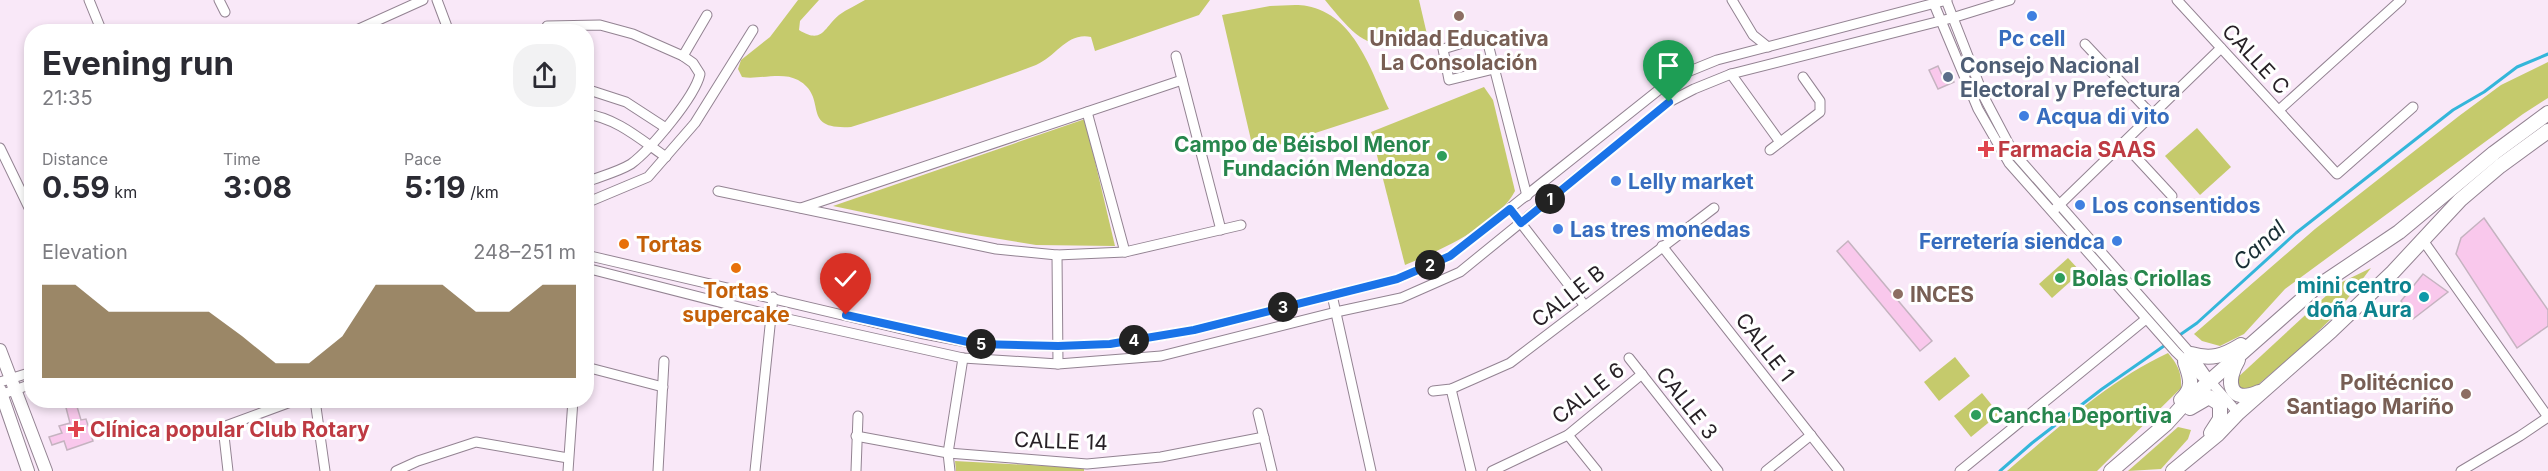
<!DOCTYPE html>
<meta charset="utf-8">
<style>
:root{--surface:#fff;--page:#f2f2f3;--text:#2b2b33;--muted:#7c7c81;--accent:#715528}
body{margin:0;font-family:Inter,sans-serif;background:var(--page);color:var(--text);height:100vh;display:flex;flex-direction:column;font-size:22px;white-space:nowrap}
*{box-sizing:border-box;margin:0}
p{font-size:20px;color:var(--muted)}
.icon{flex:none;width:33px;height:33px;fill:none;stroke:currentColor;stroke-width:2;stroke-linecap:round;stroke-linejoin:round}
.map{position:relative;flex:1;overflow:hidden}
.drawer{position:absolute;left:24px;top:24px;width:570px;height:384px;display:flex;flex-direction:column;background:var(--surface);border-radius:24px;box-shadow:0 3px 9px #0003}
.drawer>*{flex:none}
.pin{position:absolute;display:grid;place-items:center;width:51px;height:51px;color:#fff;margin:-62px -26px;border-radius:50% 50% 50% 0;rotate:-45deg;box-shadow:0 0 6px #0007}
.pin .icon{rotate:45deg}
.km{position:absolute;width:30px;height:30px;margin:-15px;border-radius:50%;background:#222;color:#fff;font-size:16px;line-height:30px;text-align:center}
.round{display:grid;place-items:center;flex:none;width:63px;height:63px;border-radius:24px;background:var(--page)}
.headline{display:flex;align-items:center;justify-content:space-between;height:102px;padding:0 18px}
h1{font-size:33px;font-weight:700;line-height:45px}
.figures{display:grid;grid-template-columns:repeat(3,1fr);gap:9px;height:102px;padding:6px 18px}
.figures div{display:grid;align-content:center}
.figures b{font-size:30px;font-weight:700}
.figures small{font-size:16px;font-weight:400}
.figures p{font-size:16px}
.chart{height:168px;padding:12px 18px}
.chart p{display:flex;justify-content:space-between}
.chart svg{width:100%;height:108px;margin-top:6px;fill:var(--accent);opacity:.7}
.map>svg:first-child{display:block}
</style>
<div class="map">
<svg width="2548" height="471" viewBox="0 0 2548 471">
<rect width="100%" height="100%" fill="#f9e8f8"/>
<g fill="#c5ca6c">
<path d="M798,0H819L800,21L799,30C823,45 824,27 839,15C847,9 857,5 865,0H1210L1199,15L1095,51L1091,37C1067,32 1057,56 1036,65C975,88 913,107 851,127C798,130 830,98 798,80C782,71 759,80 742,77L738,69L741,60L770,37Z"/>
<path d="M1325,0H1419L1429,43C1368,48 1364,48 1325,0Z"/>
<path d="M1270,6C1282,6 1296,4 1307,6C1355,15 1371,71 1389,109L1254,153L1222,15Z"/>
<path d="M2548,62V98L2523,114L2285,289L2244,334L2220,346L2202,341L2194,334L2315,229L2459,116L2501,85Z"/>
<path d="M1484,87L1493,100L1515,191C1497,225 1439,251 1405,265L1371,132Z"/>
<path d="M1085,119L1115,246L1036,245L957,232L833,206Z"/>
<path d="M2197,128L2231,167L2200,195L2165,156Z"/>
<path d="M2068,258L2081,272L2052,298L2039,284Z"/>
<path d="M2371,268L2335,315L2299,350L2254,388L2239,389L2236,379L2340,283Z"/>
<path d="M2168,353C2178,365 2182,373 2181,388L2097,471H2007C2056,430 2109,380 2168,353Z"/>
<path d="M1955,357L1970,376L1939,401L1924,382Z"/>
<path d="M1982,393L1999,414L1971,437L1954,416Z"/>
<path d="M2178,427L2191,430L2188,439L2161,469L2128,471Z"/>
<path d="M955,461L1084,468V471H956Z"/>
</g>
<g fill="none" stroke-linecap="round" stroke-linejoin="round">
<path stroke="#34b6da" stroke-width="3" d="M2000,471L2032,443L2102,389L2197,323L2296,233L2453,110L2484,92L2517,67L2548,54"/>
</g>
<g fill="#f9c8ec" stroke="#c5b3c0" stroke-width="1.5">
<path d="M1938,66L1942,75L1950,72L1954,82L1938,89L1929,70Z"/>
<path d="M2484,218L2548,310V326L2517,348L2456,254L2461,238Z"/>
<path d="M1848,241L1932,341L1920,351L1837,251Z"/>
<path d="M2423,274L2448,292L2413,319L2401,301Z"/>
<path d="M64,400H75L81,420L86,419L93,441L67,450L64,441L52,445L49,437L62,433L59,426L70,423Z"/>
</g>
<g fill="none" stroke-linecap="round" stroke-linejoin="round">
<defs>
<g id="minor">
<path d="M89,0L102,32"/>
<path d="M219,0L225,12"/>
<path d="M437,0L449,32"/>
<path d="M1732,0L1753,35L1768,47"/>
<path d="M1946,0L1984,97L2013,152L2191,354L2210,381L2238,413"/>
<path d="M2177,0L2337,174L2413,107"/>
<path d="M1934,4L1978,109L2009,163L2176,352L2202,377L2208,380"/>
<path d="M547,26L600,25L633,34L683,56L693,63L700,74C695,97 650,150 631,164C618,172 601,176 586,182"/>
<path d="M352,32L423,0"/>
<path d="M2085,44L2152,115"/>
<path d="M683,56L707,15"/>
<path d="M1176,56L1221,230"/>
<path d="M1494,69L1449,80L1443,49L1486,36L1527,196"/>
<path d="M1731,74L1780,142"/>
<path d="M586,89L626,102L666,128"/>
<path d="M2279,110L2401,0"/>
<path d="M1087,112L1125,252"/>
<path d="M586,114C617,118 641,140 666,157"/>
<path d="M2123,143L2172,196"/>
<path d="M0,148L32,214"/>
<path d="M1770,150L1820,112V101L1803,77"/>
<path d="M718,191L996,249L1057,255L1125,252L1241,225"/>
<path d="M586,203L648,177L695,123L753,30"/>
<path d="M801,208L1182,80"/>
<path d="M1510,209L1585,306"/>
<path d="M2055,209L2221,48"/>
<path d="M2422,239L2548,417"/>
<path d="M1662,246L1839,471"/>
<path d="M586,255L919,333L977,344L1058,346L1110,344L1194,330L1397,279L1450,256L1665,85L1685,73L1717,60L1947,0"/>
<path d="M1057,255L1058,364"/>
<path d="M586,268L770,315L963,358L1058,364L1161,356L1336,312L1401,298L1460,272L1669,102L1694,89L1731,74L1952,18L2010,0"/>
<path d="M1332,295L1371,471"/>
<path d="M1629,358L1718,471"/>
<path d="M586,367L663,387"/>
<path d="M0,382L32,372"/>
<path d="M1451,389L1471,471"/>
<path d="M1433,391L1451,389L1510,363L1714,208"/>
<path d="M0,395L32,384"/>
<path d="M315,400L325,471"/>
<path d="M1258,413L1272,471"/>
<path d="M1568,435L1597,471"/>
<path d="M856,436L948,453L1087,464L1161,457L1264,437"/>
<path d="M228,471L223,427L296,400"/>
<path d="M396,471L418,461L476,442L568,458"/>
<path d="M568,471L573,400"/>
<path d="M658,471L664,361"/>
<path d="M755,471L773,297"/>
<path d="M856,471L858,416"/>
<path d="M950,471L948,453L963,358"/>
<path d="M1492,471L1568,435L1642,374"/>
<path d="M1766,471L1811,435"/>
<path d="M1960,471L2146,319"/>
<path d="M2461,471L2520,436L2548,417"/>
</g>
<g id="tertiary">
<path d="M0,350L46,471"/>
<path d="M0,390L28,471"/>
</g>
<g id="secondary">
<path d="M2191,354C2211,360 2223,356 2241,345"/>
<path d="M2238,360C2225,381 2229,405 2259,392"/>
<path d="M2181,400C2195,387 2190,377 2185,362"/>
<path d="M2190,408L2209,397L2220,404V419L2211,433"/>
<path d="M2111,471L2166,424L2185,403L2314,289L2399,232L2494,153L2548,113"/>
<path d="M2173,471L2218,434L2238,413L2331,331L2393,272L2460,200L2500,166L2548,131"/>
</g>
</defs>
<use href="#minor" stroke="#938392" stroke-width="11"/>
<use href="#tertiary" stroke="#938392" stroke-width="14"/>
<use href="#secondary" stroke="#938392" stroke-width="16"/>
<use href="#minor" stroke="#fff" stroke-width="9"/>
<use href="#tertiary" stroke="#fff" stroke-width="12"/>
<use href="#secondary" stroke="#fff" stroke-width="14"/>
</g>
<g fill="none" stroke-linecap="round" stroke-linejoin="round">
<defs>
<path id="route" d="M846,315L977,344L1058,346L1110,344L1194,330L1397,279L1450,256L1510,209L1521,223L1669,102"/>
</defs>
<use href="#route" stroke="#fff" stroke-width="12"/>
<use href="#route" stroke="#1a73e8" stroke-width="8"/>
</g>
<g fill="#8d6e63" stroke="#fff" stroke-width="2">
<circle cx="1459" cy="16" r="6"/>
<circle cx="1898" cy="294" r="6"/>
<circle cx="2466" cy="394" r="6"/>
</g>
<g fill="#3f7fe0" stroke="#fff" stroke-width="2">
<circle cx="2032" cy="16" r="6"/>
<circle cx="2024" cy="116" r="6"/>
<circle cx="1616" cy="181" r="6"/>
<circle cx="2080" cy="205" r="6"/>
<circle cx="1558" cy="229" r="6"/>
<circle cx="2117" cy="241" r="6"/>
</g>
<circle fill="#5c6f8a" stroke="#fff" stroke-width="2" cx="1948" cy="77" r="6"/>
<g fill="#e0444e" stroke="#fff" stroke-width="2">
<path d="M1983 140h6v6h6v6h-6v6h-6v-6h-6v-6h6z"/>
<path d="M73 420h6v6h6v6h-6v6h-6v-6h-6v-6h6z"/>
</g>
<g fill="#2e9e5b" stroke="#fff" stroke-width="2">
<circle cx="1442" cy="156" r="6"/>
<circle cx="2060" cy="278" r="6"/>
<circle cx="1976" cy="415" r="6"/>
</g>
<g fill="#e8710a" stroke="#fff" stroke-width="2">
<circle cx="624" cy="244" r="6"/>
<circle cx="736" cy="268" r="6"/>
</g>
<circle fill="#0f9aa8" stroke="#fff" stroke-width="2" cx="2424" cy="297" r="6"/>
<g text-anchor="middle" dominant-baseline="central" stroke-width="6" stroke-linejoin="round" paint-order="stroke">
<g font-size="21" font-weight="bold" fill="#785e54" stroke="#fff">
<text x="1459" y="38">Unidad Educativa<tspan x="1459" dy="24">La Consolación</tspan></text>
<text x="1910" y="294" text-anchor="start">INCES</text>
<text x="2454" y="382" text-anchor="end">Politécnico<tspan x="2454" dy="24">Santiago Mariño</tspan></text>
</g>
<g font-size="21" font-weight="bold" fill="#366cbe" stroke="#fff" text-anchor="start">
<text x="2032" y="38" text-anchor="middle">Pc cell</text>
<text x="2036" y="116">Acqua di vito</text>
<text x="1628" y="181">Lelly market</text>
<text x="2092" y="205">Los consentidos</text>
<text x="1570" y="229">Las tres monedas</text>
<text x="2105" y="241" text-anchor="end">Ferretería siendca</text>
</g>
<g font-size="21" fill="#272126" stroke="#fff">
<text transform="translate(2256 59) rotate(47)">CALLE C</text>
<text transform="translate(1568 296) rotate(-38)">CALLE B</text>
<text transform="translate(1765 347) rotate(52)">CALLE 1</text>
<text transform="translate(1588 393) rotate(-38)">CALLE 6</text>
<text transform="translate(1687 403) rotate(52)">CALLE 3</text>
<text transform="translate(1061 441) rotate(2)">CALLE 14</text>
</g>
<g font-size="21" font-weight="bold" fill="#4e5e75" stroke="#fff" text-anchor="start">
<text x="1960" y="65">Consejo Nacional<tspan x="1960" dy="24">Electoral y Prefectura</tspan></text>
</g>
<g font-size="21" font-weight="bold" fill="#27864d" stroke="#fff" text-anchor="start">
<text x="1430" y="144" text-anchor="end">Campo de Béisbol Menor<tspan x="1430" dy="24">Fundación Mendoza</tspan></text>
<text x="2072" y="278">Bolas Criollas</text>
<text x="1988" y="415">Cancha Deportiva</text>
</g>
<g font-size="21" font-weight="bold" fill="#be3a42" stroke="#fff" text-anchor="start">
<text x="1998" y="149">Farmacia SAAS</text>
<text x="90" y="429">Clínica popular Club Rotary</text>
</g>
<g font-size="21" font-weight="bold" fill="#c56008" stroke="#fff" text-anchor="start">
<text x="636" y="244">Tortas</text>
<text x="736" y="290" text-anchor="middle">Tortas<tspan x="736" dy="24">supercake</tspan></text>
</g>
<g font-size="21" font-weight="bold" fill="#0d838f" stroke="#fff" text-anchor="end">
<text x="2412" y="285">mini centro<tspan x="2412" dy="24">doña Aura</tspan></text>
</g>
<g font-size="22" font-style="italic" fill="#192e35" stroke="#fff">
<text transform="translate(2259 245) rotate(-42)">Canal</text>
</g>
</g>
</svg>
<div class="pin" style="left:1669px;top:102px;background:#1e9e55"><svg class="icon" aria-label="arrive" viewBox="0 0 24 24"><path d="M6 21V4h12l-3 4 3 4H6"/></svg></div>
<div class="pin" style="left:846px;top:315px;background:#d93025"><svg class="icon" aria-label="check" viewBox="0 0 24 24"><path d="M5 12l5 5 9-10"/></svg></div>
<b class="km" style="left:1550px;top:199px">1</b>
<b class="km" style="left:1430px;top:265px">2</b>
<b class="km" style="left:1283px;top:307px">3</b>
<b class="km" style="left:1134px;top:340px">4</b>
<b class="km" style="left:981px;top:344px">5</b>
<section class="drawer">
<div class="headline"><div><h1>Evening run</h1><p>21:35</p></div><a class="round"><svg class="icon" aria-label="share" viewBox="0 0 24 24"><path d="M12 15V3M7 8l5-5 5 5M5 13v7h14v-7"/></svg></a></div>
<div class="figures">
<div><p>Distance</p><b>0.59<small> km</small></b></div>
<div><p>Time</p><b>3:08</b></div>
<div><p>Pace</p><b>5:19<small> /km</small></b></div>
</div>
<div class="chart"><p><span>Elevation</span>248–251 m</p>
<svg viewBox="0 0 160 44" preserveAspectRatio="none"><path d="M0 44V6L10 6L20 17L30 17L40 17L50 17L60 27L70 38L80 38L90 27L100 6L110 6L120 6L130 17L140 17L150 6L160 6V44z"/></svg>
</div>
</section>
</div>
